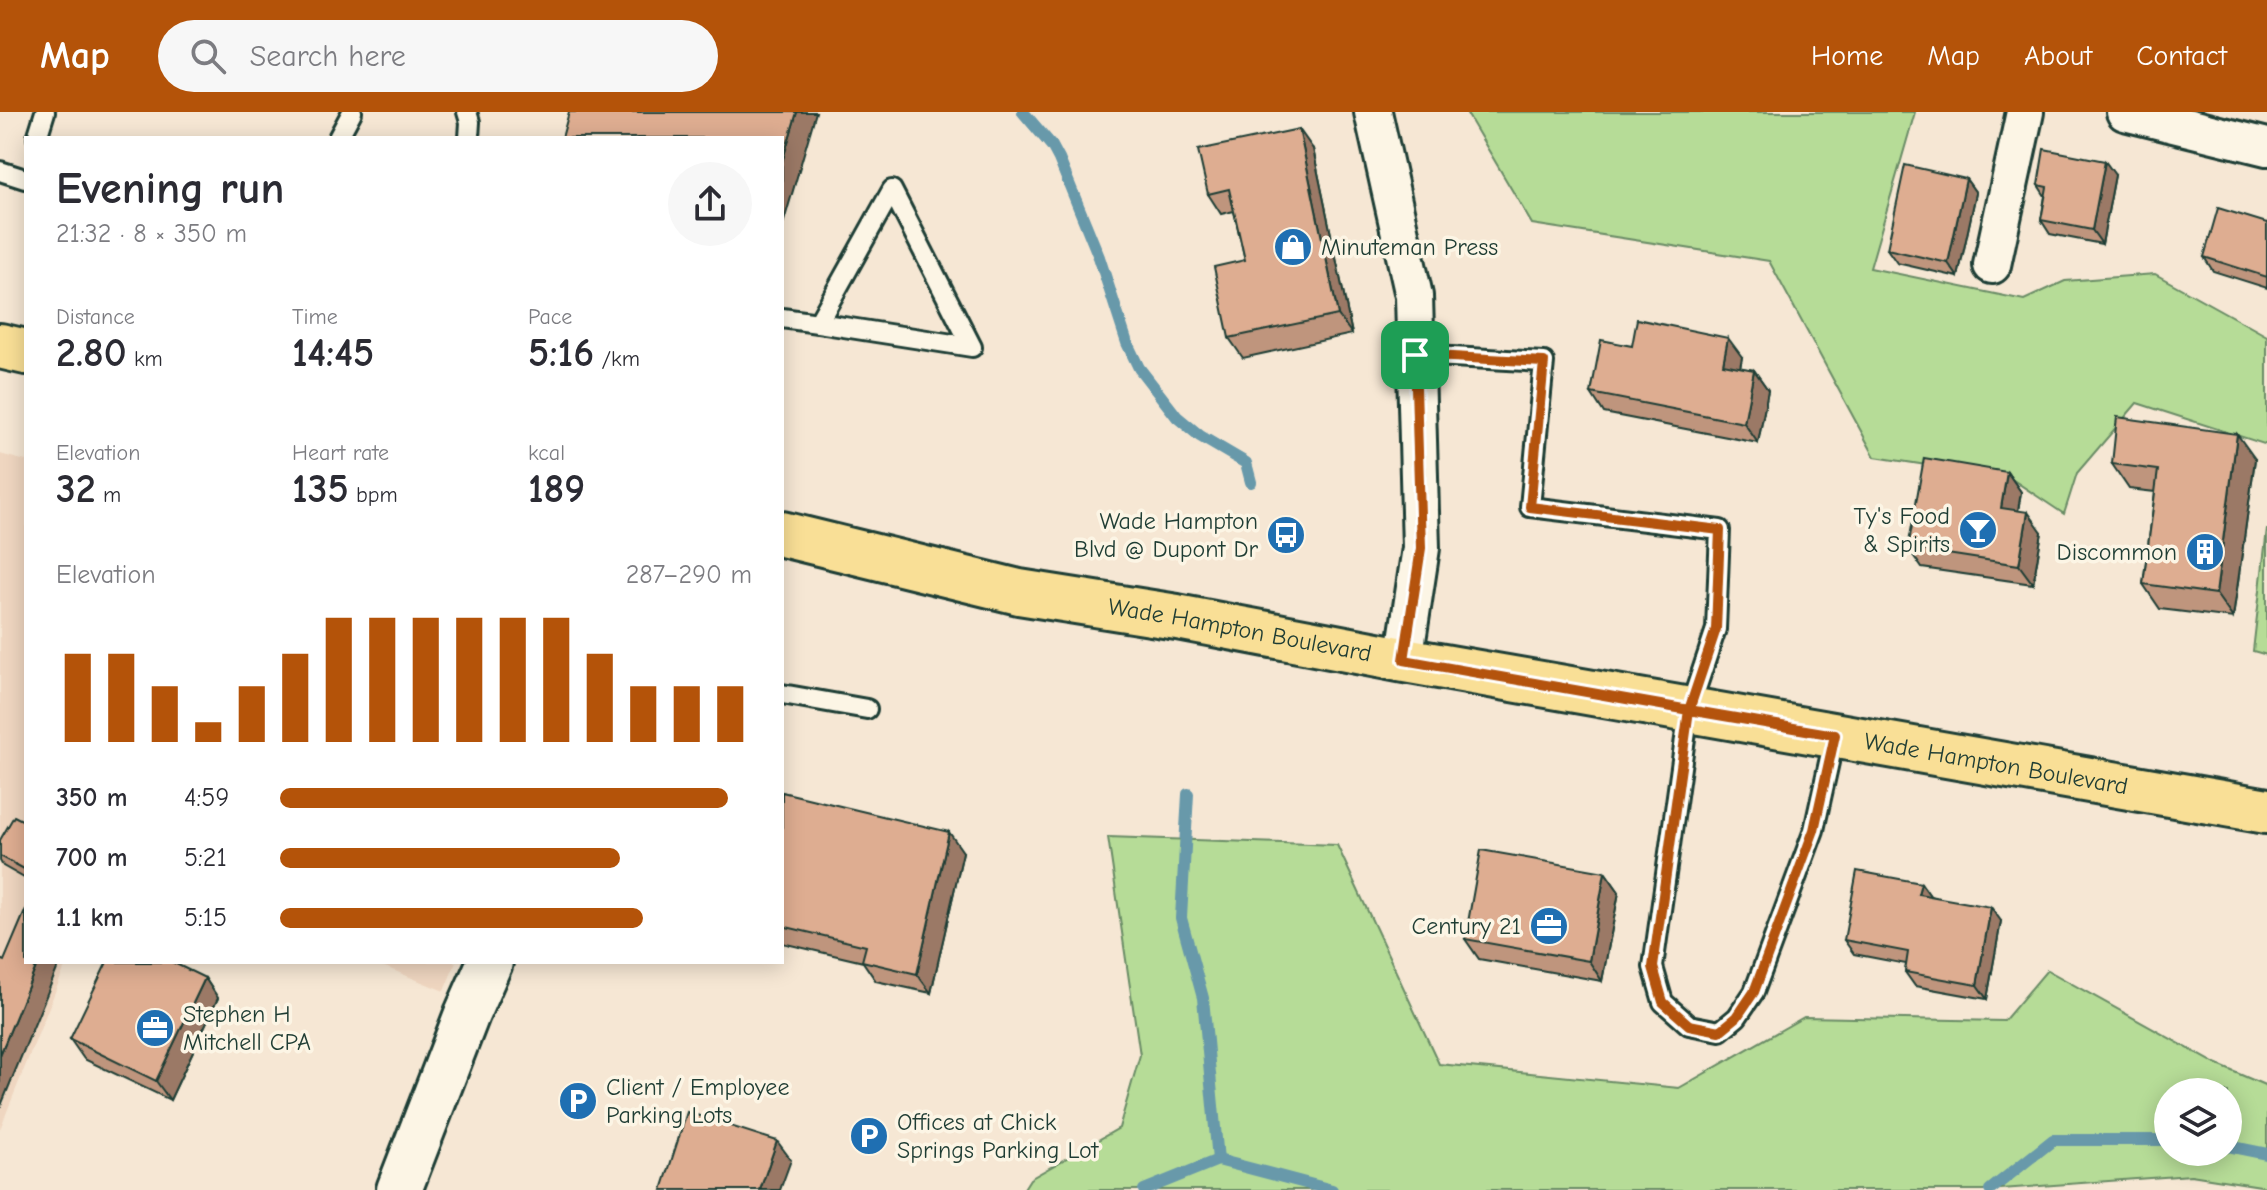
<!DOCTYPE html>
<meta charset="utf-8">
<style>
:root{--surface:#fff;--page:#f7f7f7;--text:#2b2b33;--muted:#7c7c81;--accent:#b45309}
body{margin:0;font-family:"Comic Neue",sans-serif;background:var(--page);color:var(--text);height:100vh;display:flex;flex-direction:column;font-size:30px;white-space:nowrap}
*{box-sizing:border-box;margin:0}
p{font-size:26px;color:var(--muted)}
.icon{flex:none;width:44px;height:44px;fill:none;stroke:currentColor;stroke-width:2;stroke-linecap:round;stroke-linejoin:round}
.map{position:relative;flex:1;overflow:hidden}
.drawer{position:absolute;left:24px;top:24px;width:760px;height:828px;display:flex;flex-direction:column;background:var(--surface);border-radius:0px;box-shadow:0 4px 20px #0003}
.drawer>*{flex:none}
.fabs{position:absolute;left:2154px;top:966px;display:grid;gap:16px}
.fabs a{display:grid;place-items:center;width:88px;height:88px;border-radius:50%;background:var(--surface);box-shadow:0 4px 20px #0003;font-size:40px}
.pin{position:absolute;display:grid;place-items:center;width:68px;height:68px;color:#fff;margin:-34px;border-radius:16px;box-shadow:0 4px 12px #0006}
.round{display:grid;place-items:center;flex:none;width:84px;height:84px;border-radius:42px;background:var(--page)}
.overview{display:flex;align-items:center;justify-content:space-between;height:136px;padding:0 32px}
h1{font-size:44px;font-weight:700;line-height:60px}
.stats{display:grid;grid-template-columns:repeat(3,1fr);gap:12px;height:136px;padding:8px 32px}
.stats div{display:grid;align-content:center}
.stats b{font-size:40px;font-weight:700}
.stats small{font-size:22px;font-weight:400}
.stats p{font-size:22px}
.chart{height:224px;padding:16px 32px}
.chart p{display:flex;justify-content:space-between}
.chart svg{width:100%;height:144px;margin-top:8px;stroke:var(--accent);stroke-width:6}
ul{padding:0 32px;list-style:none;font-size:26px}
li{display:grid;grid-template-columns:128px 96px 1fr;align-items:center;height:60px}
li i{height:20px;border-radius:10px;background:var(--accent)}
header{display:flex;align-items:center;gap:48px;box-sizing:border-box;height:112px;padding:0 40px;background:var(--accent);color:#fff}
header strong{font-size:38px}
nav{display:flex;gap:44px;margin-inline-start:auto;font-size:28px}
.search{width:560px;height:72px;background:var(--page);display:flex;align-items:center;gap:20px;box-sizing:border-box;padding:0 28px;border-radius:44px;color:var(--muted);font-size:30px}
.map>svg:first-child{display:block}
</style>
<header>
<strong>Map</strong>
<div class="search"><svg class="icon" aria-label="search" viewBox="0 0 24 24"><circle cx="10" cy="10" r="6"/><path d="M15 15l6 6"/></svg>Search here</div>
<nav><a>Home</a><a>Map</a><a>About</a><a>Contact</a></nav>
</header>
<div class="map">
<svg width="2267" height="1078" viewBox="0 0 2267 1078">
<rect width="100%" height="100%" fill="#f6e7d4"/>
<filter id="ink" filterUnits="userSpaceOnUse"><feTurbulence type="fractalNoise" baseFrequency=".0125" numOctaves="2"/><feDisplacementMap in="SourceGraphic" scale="16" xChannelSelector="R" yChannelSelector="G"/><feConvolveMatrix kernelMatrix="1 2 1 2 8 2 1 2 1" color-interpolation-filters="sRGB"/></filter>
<g filter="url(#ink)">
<g fill="#efd6c0">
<path d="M0,342L26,349V850H67L0,1017Z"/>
<path d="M373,850H456L444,879Z"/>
</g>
<g fill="#b6dc97" stroke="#6a8c66" stroke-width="2" fill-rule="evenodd">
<path d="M1466,0H1915L1870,156L2024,188L2065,169L2155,162L2267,224V333L2137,291L2077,361L2064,402L2010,366L1875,345L1769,149L1532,112Z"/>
<path d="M2267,417V543L2253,539Z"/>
<path d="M1108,725L1337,733L1439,952L1679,976L1804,905L2004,909L2047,858L2218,953L2267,974V1075L2191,1063L1987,1078H1023L1030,1067L1119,1016L1140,943ZM2228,980V1040H2168V980Z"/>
</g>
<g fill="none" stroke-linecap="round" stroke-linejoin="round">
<g stroke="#6799aa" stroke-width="12">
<path d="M1023,0L1052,34L1059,47L1099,145L1127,231L1139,256L1177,305L1200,324L1246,351L1251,370"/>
<path d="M1188,682L1181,806L1203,886L1218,1048"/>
<path d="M2228,1034L2267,1042"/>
<path d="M1144,1078L1218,1048L1332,1078"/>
<path d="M1990,1078L2053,1028H2168"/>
</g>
<defs>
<g id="service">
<path d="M467,0L470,10L469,26"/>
<path d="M37,26L45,0"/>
<path d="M338,26L352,0"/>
<path d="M0,59L25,67"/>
<path d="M892,78L972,235L818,211Z"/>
<path d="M782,206L818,211"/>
<path d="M1415,243L1544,250L1530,395L1720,418L1716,517L1689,598L1653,855L1663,890L1689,913L1720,919L1737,905L1754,880L1814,718L1835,623"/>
<path d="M782,582L867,597"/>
</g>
<g id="minor">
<path d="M1373,0L1414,184L1421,436L1404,548"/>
<path d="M2125,0L2267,35"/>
<path d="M1992,153L2025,0"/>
</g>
<path id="tertiary" d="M399,1078L467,902L490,850"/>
<g id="primary">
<path d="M0,234L26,240"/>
<path id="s1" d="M782,422L1019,480L1177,505L1404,548L2267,699"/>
</g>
</defs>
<use href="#service" stroke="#1f3d34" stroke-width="24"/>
<use href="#minor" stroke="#1f3d34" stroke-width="42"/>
<use href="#tertiary" stroke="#1f3d34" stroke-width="50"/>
<use href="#primary" stroke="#1f3d34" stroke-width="50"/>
<use href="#service" stroke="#fcf5e5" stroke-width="18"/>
<use href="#minor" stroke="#fcf5e5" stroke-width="36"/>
<use href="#tertiary" stroke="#fcf5e5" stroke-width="44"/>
<use href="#primary" stroke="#f9df96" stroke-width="44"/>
</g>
<g fill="#bf957d" stroke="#1f3d34" stroke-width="2">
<path d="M1313,37L1352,222L1243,246L1229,226L1245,148L1234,99L1221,102L1208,82Z"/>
<path d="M2115,63L2102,132L2050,122L2041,108L2045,84L2038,73Z"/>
<path d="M1966,67L1976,81L1958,165L1897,151L1887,137Z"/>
<path d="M2267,111V176L2213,159L2204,145Z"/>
<path d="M1742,245L1740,256L1754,258L1768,278L1758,331L1604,301L1591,281Z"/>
<path d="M2255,347L2233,506L2160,497L2143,472L2155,380L2129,377L2112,352Z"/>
<path d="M2007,360L2021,380L2018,399L2042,420L2033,472L1922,456L1908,436Z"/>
<path d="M782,680L963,740L931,881L876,869L863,850L782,831Z"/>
<path d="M26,710V767L3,754L0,749V728Z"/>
<path d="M1605,760L1619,780L1602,869L1479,847L1465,827Z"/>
<path d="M1921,771L1930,784L2001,809L1987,887L1915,874L1905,860L1906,852L1854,842L1844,828Z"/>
<path d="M205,866L218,886L170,988L84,947L70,927Z"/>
</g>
<g fill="#9b7966" stroke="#1f3d34" stroke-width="2">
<path d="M797,0H816L782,116V50Z"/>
<path d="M1299,17L1313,37L1352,222L1338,203Z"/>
<path d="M2105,49L2115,63L2102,132L2092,118Z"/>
<path d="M1966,67L1976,81L1958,165L1948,151Z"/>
<path d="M1728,226L1742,245L1737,272L1723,252Z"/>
<path d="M1754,258L1768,278L1758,331L1744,311Z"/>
<path d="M2237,322L2255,347L2233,506L2216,482Z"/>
<path d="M2007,360L2021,380L2015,416L2001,396Z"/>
<path d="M2028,400L2042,420L2033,472L2019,453Z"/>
<path d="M949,720L963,740L931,881L917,862Z"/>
<path d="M1605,760L1619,780L1602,869L1589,849Z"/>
<path d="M1921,771L1931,785L1918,782Z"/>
<path d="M1991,795L2001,809L1987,887L1977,873Z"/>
<path d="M38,850H60L0,996V943Z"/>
<path d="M205,866L218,886L170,988L156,969Z"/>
<path d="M777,1029L791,1048L780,1078H760Z"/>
</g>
<g fill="#dead91" stroke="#1f3d34" stroke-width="2">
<path d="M569,0H797L782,50V26H562Z"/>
<path d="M1299,17L1338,203L1229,226L1214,155L1245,148L1229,77L1208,82L1198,38Z"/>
<path d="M2044,37L2105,49L2092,118L2041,108L2047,75L2038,73Z"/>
<path d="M1905,53L1966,67L1948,151L1887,137Z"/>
<path d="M2218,96L2267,111V165L2204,145Z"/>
<path d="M1637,207L1728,226L1723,252L1754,258L1744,311L1591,281L1601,228L1632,234Z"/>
<path d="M2117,305L2237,322L2216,482L2143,472L2158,358L2112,352Z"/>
<path d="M1924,346L2007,360L2001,396L2028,400L2019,453L1908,436Z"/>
<path d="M782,680L949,720L917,862L862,849L866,834L782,814Z"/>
<path d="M14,704L26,710V758L0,744V728Z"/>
<path d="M1481,738L1605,760L1589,849L1465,827Z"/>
<path d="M1857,759L1921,771L1918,782L1991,795L1977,873L1905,860L1908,840L1844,828Z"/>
<path d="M26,797V850H38L0,943V847L4,849Z"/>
<path d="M107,850H172L205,866L156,969L70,927Z"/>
<path d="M687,1000L777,1029L760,1078H662Z"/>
</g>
</g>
<g fill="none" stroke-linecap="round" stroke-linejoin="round" filter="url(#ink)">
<defs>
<path id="route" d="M1415,243L1421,436L1404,548L1689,598L1653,855L1663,890L1689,913L1720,919L1737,905L1754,880L1814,718L1835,623L1689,598L1716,517L1720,418L1530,395L1544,250L1415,243"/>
</defs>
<use href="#route" stroke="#fff" stroke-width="16"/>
<use href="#route" stroke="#b45309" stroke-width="10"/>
</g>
<defs>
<symbol id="shop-disc" viewBox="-11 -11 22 22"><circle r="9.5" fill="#1f6fb2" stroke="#fcf5e5"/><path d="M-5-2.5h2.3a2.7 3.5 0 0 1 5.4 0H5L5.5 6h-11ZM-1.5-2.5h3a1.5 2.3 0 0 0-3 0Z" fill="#fff"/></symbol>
<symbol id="bar-disc" viewBox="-11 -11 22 22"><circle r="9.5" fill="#1f6fb2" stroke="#fcf5e5"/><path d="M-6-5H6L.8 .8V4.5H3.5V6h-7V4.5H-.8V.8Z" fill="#fff"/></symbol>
<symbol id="bus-disc" viewBox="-11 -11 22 22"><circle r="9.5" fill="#1f6fb2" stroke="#fcf5e5"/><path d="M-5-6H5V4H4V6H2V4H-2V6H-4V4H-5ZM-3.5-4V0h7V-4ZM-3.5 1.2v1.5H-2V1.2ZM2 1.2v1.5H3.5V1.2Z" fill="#fff"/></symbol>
<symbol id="building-disc" viewBox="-11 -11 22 22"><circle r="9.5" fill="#1f6fb2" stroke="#fcf5e5"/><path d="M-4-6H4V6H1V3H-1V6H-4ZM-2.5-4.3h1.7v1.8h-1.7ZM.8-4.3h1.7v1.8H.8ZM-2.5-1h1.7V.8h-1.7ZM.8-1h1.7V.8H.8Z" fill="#fff"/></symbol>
<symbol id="office-disc" viewBox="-11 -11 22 22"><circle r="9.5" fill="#1f6fb2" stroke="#fcf5e5"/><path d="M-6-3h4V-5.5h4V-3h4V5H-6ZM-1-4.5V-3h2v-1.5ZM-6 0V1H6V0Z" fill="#fff"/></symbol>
<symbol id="parking-disc" viewBox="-11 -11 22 22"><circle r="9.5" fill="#1f6fb2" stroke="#fcf5e5"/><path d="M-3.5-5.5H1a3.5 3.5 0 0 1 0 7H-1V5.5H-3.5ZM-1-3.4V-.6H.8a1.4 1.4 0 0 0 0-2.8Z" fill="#fff"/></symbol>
</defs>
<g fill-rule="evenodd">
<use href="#shop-disc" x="1271" y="113" width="44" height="44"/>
<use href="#bar-disc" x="1956" y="396" width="44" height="44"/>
<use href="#bus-disc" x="1264" y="401" width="44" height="44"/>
<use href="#building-disc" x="2183" y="418" width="44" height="44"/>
<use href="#office-disc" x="1527" y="792" width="44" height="44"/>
<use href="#office-disc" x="133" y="894" width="44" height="44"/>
<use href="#parking-disc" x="556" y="967" width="44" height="44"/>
<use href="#parking-disc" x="847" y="1002" width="44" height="44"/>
</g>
<g text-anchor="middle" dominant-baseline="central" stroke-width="7" stroke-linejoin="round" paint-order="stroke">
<g font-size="24" fill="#1f3d34" stroke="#fcf5e5" text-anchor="start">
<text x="1321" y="135">Minuteman Press</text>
<text x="1950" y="404" text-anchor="end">Ty's Food<tspan x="1950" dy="28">&amp; Spirits</tspan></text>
<text x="1258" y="409" text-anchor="end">Wade Hampton<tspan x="1258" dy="28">Blvd @ Dupont Dr</tspan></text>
<text x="2177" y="440" text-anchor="end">Discommon</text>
<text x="1521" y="814" text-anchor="end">Century 21</text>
<text x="183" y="902">Stephen H<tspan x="183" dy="28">Mitchell CPA</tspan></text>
<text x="606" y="975">Client / Employee<tspan x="606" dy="28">Parking Lots</tspan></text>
<text x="897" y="1010">Offices at Chick<tspan x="897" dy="28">Springs Parking Lot</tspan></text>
</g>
<g font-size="24" fill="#1f3d34" stroke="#fcf5e5">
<text stroke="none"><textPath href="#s1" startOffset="468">Wade Hampton Boulevard</textPath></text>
<text stroke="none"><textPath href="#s1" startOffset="1236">Wade Hampton Boulevard</textPath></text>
</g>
</g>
</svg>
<div class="fabs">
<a><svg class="icon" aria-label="layers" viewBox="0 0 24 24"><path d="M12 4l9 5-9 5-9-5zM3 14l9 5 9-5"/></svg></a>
</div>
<div class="pin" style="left:1415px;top:243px;background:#1e9e55"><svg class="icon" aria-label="arrive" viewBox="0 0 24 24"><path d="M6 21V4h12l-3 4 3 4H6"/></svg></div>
<section class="drawer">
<div class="overview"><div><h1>Evening run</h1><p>21:32 · 8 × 350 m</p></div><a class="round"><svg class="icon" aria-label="share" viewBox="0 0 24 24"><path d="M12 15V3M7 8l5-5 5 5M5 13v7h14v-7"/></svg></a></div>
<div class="stats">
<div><p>Distance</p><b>2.80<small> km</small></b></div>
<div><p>Time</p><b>14:45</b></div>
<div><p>Pace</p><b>5:16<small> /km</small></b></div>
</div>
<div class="stats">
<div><p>Elevation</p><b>32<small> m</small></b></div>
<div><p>Heart rate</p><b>135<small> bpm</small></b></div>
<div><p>kcal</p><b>189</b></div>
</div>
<div class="chart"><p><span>Elevation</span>287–290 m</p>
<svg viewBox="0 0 160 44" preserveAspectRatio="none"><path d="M5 44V17M15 44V17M25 44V27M35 44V38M45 44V27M55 44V17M65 44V6M75 44V6M85 44V6M95 44V6M105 44V6M115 44V6M125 44V17M135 44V27M145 44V27M155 44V27"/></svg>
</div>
<ul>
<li><b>350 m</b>4:59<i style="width:95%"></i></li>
<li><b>700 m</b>5:21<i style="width:72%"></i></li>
<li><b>1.1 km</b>5:15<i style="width:77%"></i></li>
</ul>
</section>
</div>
